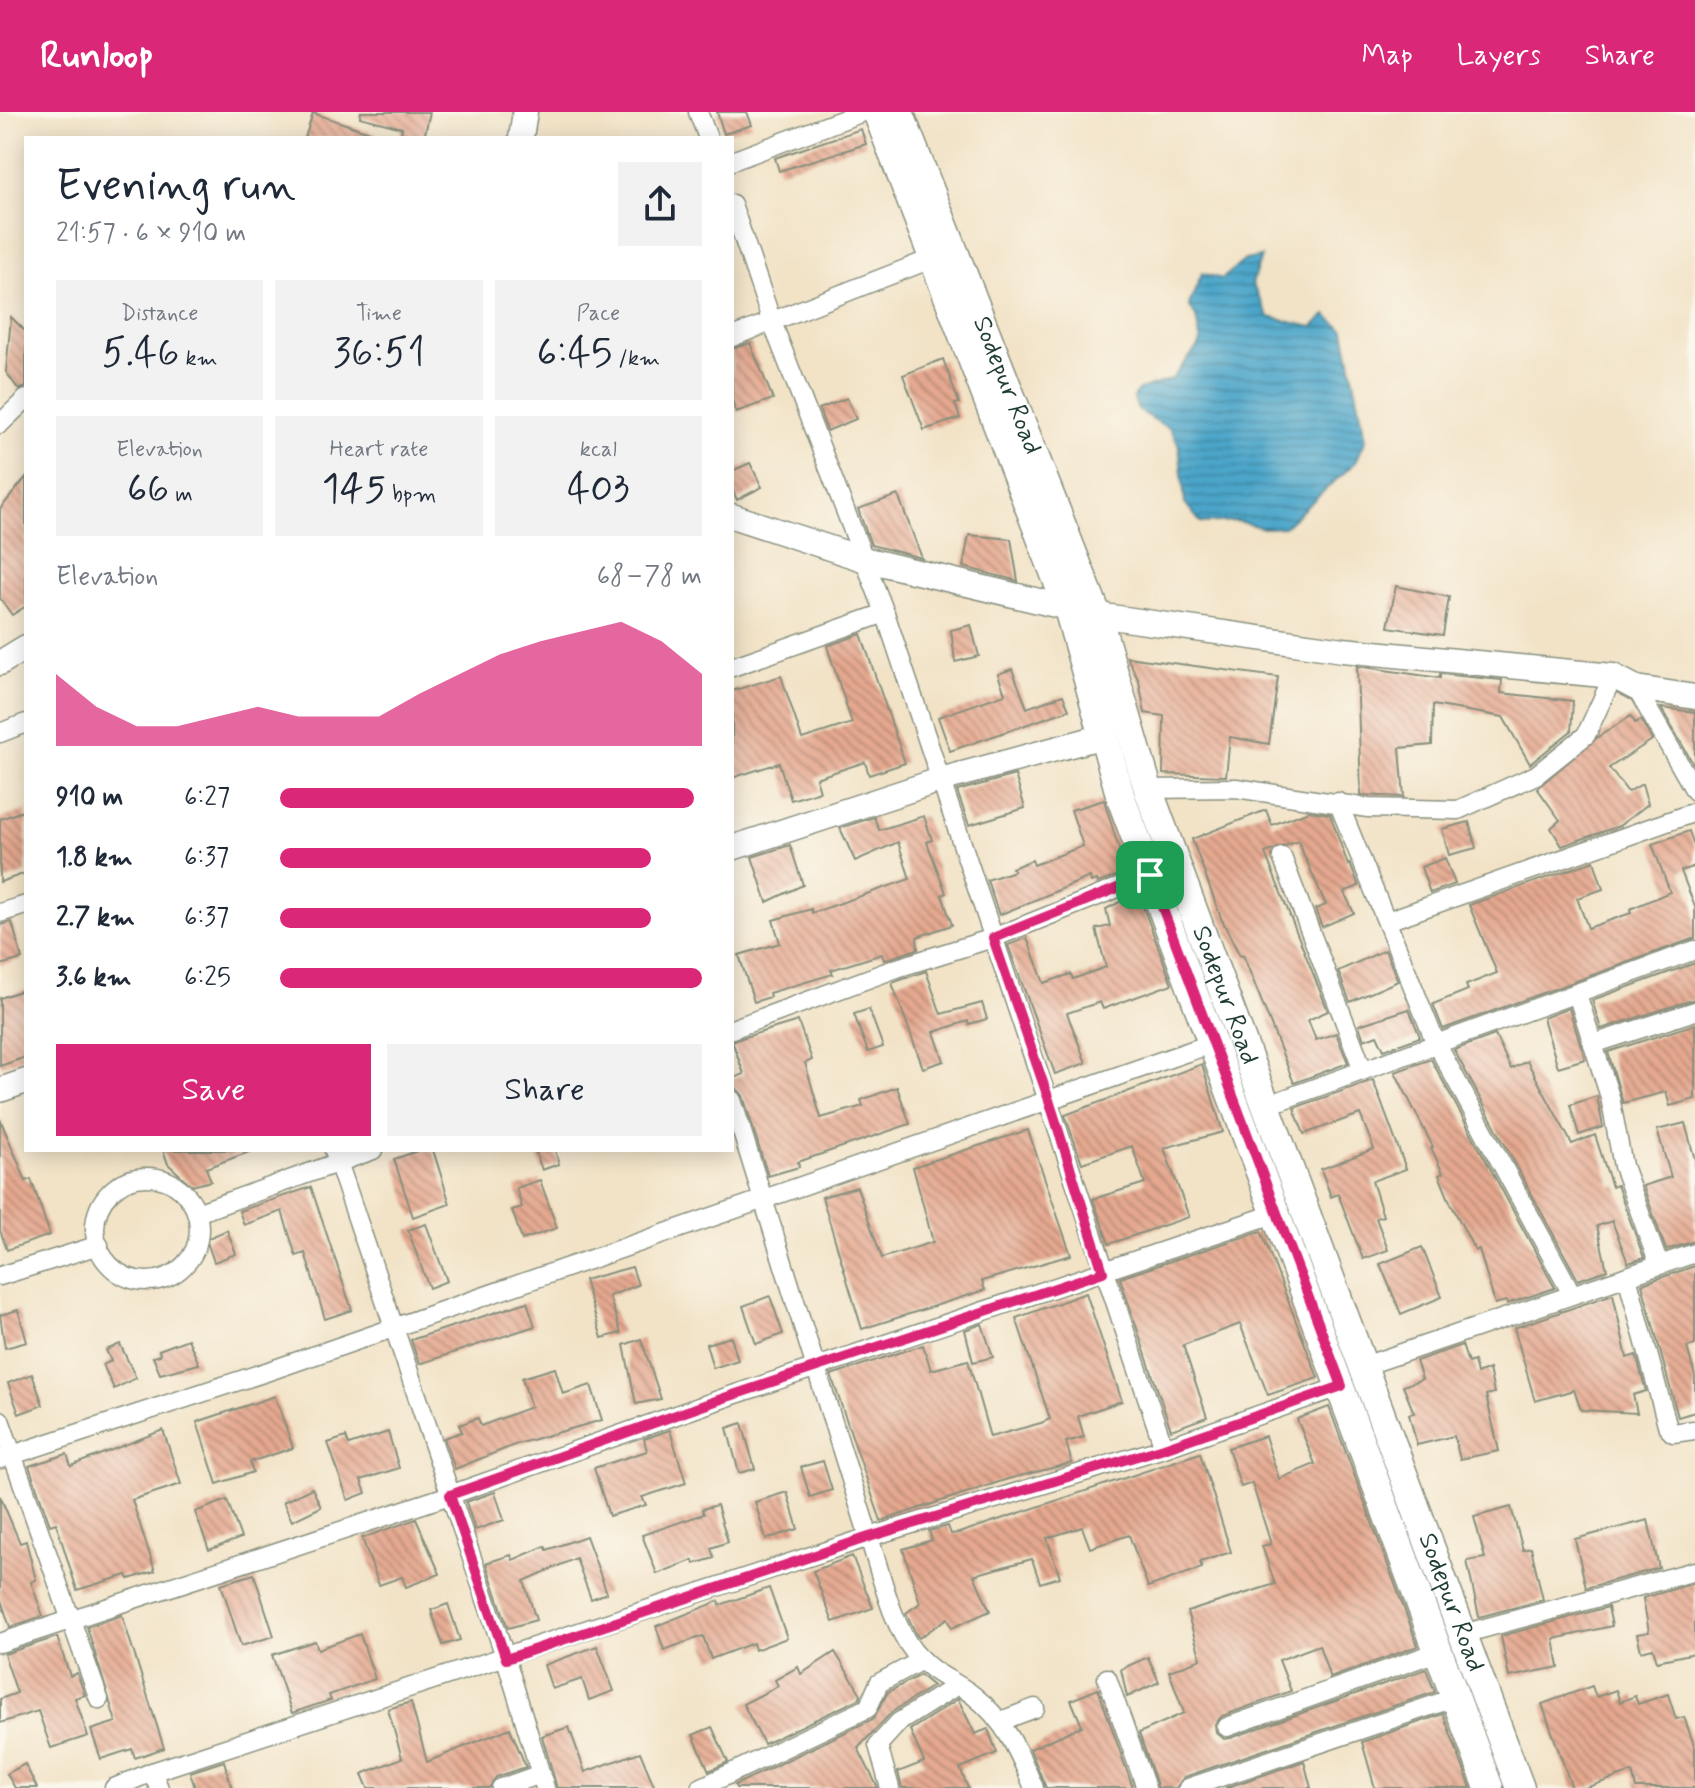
<!DOCTYPE html>
<meta charset="utf-8">
<style>
:root{--surface:#fff;--page:#f2f2f3;--text:#1f2937;--muted:#747a83;--accent:#db2777}
body{margin:0;font-family:Mynerve,sans-serif;background:var(--page);color:var(--text);height:100vh;display:flex;flex-direction:column;font-size:30px;white-space:nowrap}
*{box-sizing:border-box;margin:0}
p{font-size:26px;color:var(--muted)}
.icon{flex:none;width:44px;height:44px;fill:none;stroke:currentColor;stroke-width:2;stroke-linecap:round;stroke-linejoin:round}
.map{position:relative;flex:1;overflow:hidden}
.details{position:absolute;left:24px;top:24px;width:710px;height:1016px;display:flex;flex-direction:column;background:var(--surface);border-radius:0px;box-shadow:0 4px 20px #0003}
.details>*{flex:none}
.pin{position:absolute;display:grid;place-items:center;width:68px;height:68px;color:#fff;margin:-34px;border-radius:16px;box-shadow:0 4px 12px #0006}
.round{display:grid;place-items:center;flex:none;width:84px;height:84px;border-radius:0px;background:var(--page)}
.summary{display:flex;align-items:center;justify-content:space-between;height:136px;padding:0 32px}
h1{font-size:44px;font-weight:600;line-height:60px}
.metrics{display:grid;grid-template-columns:repeat(3,1fr);gap:12px;height:136px;padding:8px 32px}
.metrics div{display:grid;align-content:center;border-radius:0px;background:var(--page);text-align:center}
.metrics b{font-size:40px;font-weight:600}
.metrics small{font-size:22px;font-weight:400}
.metrics p{font-size:22px}
.chart{height:224px;padding:16px 32px}
.chart p{display:flex;justify-content:space-between}
.chart svg{width:100%;height:144px;margin-top:8px;fill:var(--accent);opacity:.7}
.action{display:flex;gap:16px;margin-top:auto;padding:16px 32px}
.action a{flex:1;height:92px;border-radius:0px;background:var(--accent);color:#fff;font-size:32px;font-weight:600;line-height:92px;text-align:center}
.action a+a{background:var(--page);color:var(--text)}
ul{padding:0 32px;list-style:none;font-size:26px}
li{display:grid;grid-template-columns:128px 96px 1fr;align-items:center;height:60px}
li i{height:20px;border-radius:10px;background:var(--accent)}
header{display:flex;align-items:center;gap:48px;box-sizing:border-box;height:112px;padding:0 40px;background:var(--accent);color:#fff}
header strong{font-size:38px}
nav{display:flex;gap:44px;margin-inline-start:auto;font-size:28px}
.map>svg:first-child{display:block}
</style>
<header>
<strong>Runloop</strong>
<nav><a>Map</a><a>Layers</a><a>Share</a></nav>
</header>
<div class="map">
<svg width="1695" height="1676" viewBox="0 0 1695 1676">
<defs>
<pattern id="water-rules" width="6" height="5" patternUnits="userSpaceOnUse" patternTransform="scale(2)"><rect width="6" height="5" fill="#4ba5c9"/><path d="M0 2.5h6" fill="none" stroke="#3e88a4"/></pattern>
<pattern id="building-back-hatch" width="6" height="6" patternUnits="userSpaceOnUse" patternTransform="scale(2)"><rect width="6" height="6" fill="#e5a88f"/><path d="M-1 5l2 2M0 0l6 6M5-1l2 2" fill="none" stroke="#b98a76"/></pattern>
</defs>
<rect width="100%" height="100%" fill="#fbf7ec"/>
<filter id="ink" filterUnits="userSpaceOnUse"><feTurbulence type="fractalNoise" baseFrequency=".0125" numOctaves="2"/><feDisplacementMap in="SourceGraphic" scale="16" xChannelSelector="R" yChannelSelector="G"/><feConvolveMatrix kernelMatrix="1 2 1 2 8 2 1 2 1" color-interpolation-filters="sRGB"/></filter>
<filter id="wash" filterUnits="userSpaceOnUse"><feTurbulence type="fractalNoise" baseFrequency=".006" numOctaves="4" result="noise"/><feDisplacementMap in="SourceGraphic" scale="32" xChannelSelector="R" yChannelSelector="G"/><feGaussianBlur stdDeviation="1.8" result="paint"/><feColorMatrix in="noise" values="0 0 0 0 0 0 0 0 0 0 0 0 0 0 0 0 0 1.4 0 .05"/><feComposite in="paint" operator="in"/></filter>
<g filter="url(#wash)">
<rect width="100%" height="100%" fill="#f2e3c7"/>
<path fill="url(#water-rules)" stroke="#35717e" stroke-width="2" d="M1261,145L1252,172L1269,205L1312,215L1326,203L1344,218L1366,327L1356,350L1284,415L1263,416L1237,409L1201,411L1185,391L1179,333L1170,317L1138,298L1133,285L1139,278L1172,267L1201,231L1196,205L1189,193L1202,161L1222,167L1245,148Z"/>
<g id="blocks">
<g fill="url(#building-back-hatch)">
<path d="M361,0H430L424,26H400L402,16L360,5Z"/>
<path d="M717,0H747L752,13L724,22Z"/>
<path d="M313,1L378,23L377,26H305Z"/>
<path d="M861,17L866,32L779,59L775,46Z"/>
<path d="M11,205L26,220V275L19,278L6,260Z"/>
<path d="M750,231L773,287L736,300L732,288V237Z"/>
<path d="M943,247L959,291L955,292L960,306L924,318L903,263Z"/>
<path d="M847,286L856,307L827,319L819,297Z"/>
<path d="M750,351L762,375L737,388L732,377V359Z"/>
<path d="M26,365V494L12,503L0,486V397Z"/>
<path d="M898,383L922,446L871,433L858,397Z"/>
<path d="M969,423L1011,427L1018,469L963,455Z"/>
<path d="M1396,474L1449,485L1443,523L1388,515Z"/>
<path d="M971,513L979,544L955,550L951,518Z"/>
<path d="M861,522L905,651L869,663L865,650L816,666L820,679L791,688L779,651L732,666V579L781,564L802,627L852,611L827,534Z"/>
<path d="M1127,545L1278,565L1269,632L1230,625L1226,664L1163,662L1164,604L1145,601L1139,569Z"/>
<path d="M1357,554L1440,566V562L1502,568L1501,581L1573,589L1571,619L1530,652L1503,605L1433,593L1432,633L1400,636L1404,685L1361,683Z"/>
<path d="M1012,557L1027,596L1063,583L1069,598L950,639L938,605L1005,582L998,562Z"/>
<path d="M1661,596L1695,600V655Z"/>
<path d="M1631,604L1635,611L1641,608L1652,628L1609,656L1628,680L1642,672L1648,692L1619,714L1562,734L1551,716L1560,708L1537,676L1598,625Z"/>
<path d="M1015,663L1025,696L969,713L957,679Z"/>
<path d="M1104,688L1126,760L1098,771L1097,768L1091,770L1090,765L999,803L987,768L1014,759L1012,756L1032,748L1034,753L1083,734L1071,698Z"/>
<path d="M26,698V761L0,770V707Z"/>
<path d="M1266,698L1272,713L1309,699L1330,702L1348,753L1350,752L1359,774L1344,780L1354,801L1322,815L1315,797L1326,793L1298,729L1265,741L1328,899L1308,908L1316,928L1336,921L1348,951L1294,971L1243,843L1240,844L1221,806L1192,727Z"/>
<path d="M924,704L932,728L927,730L946,781L942,783L952,813L917,825L918,837L884,848L882,842L831,858L833,862L769,881L770,885L754,890L739,843L780,831L773,808L811,797L812,801L910,767L898,730L855,749L840,716L874,705L879,718Z"/>
<path d="M1469,710L1476,736L1449,743L1442,717Z"/>
<path d="M1689,719L1695,736V754L1681,759L1695,795V826L1443,917L1433,892L1468,878L1466,873L1497,861L1469,793L1594,749L1603,777L1577,786L1588,816L1631,801L1630,797L1670,780L1652,732Z"/>
<path d="M790,733L803,773L767,790L752,745Z"/>
<path d="M1445,746L1455,772L1430,781L1421,755Z"/>
<path d="M1133,783L1139,784L1172,872L1103,897L1100,890L1067,901L1086,951L1055,962L1008,833L1027,826L1044,871L1071,862L1073,867L1106,855L1096,817L1110,814L1106,797Z"/>
<path d="M12,810L22,847L0,853V813Z"/>
<path d="M1385,838L1398,869L1350,890L1338,859Z"/>
<path d="M1695,851V887L1601,917L1592,888Z"/>
<path d="M926,859L941,902L982,891L987,907L969,912L968,909L934,920L944,949L923,956L892,871Z"/>
<path d="M26,877V945L0,954V886Z"/>
<path d="M1569,896L1585,947L1558,955L1543,906Z"/>
<path d="M869,897L883,935L868,940L854,902Z"/>
<path d="M1409,897L1420,925L1384,938L1377,923L1364,928L1359,913Z"/>
<path d="M798,909L812,948L805,951L821,1006L863,994L861,988L897,975L910,1012L798,1050L799,1055L768,1064L743,984L732,971V967L744,962L732,929Z"/>
<path d="M1695,912V987L1670,994L1666,980L1623,991L1608,940Z"/>
<path d="M1495,923L1511,957L1527,949L1572,1032L1595,1023L1612,1075L1617,1073L1644,1146L1628,1151L1612,1109L1597,1114L1607,1158L1578,1168L1454,938Z"/>
<path d="M1431,947L1555,1176L1507,1192L1506,1189L1495,1192L1479,1137L1475,1139L1450,1090L1439,1063L1443,1061L1431,1036L1433,1035L1395,960Z"/>
<path d="M1202,952L1223,1020L1164,1036L1189,1105L1109,1132L1093,1087L1145,1071L1132,1034L1082,1051L1065,1003Z"/>
<path d="M1373,968L1406,1057L1372,1069L1383,1104L1376,1106L1388,1138L1363,1147L1338,1082L1331,1085L1321,1057L1374,1037L1360,1002L1304,1022L1294,996Z"/>
<path d="M1597,984L1603,1015L1579,1023L1570,993Z"/>
<path d="M0,1007L26,1069L31,1067L50,1123L7,1138L0,1118Z"/>
<path d="M1685,1011L1695,1048V1129L1666,1138L1643,1074L1671,1065L1657,1018Z"/>
<path d="M1028,1018L1071,1143L982,1169L985,1178L862,1217L822,1085L857,1075L882,1146L933,1130L913,1055Z"/>
<path d="M163,1038H248L249,1040L206,1056L211,1069L192,1074L168,1052Z"/>
<path d="M420,1038H433L450,1092L413,1105L394,1047Z"/>
<path d="M535,1038H555L559,1052L542,1058Z"/>
<path d="M540,1068L557,1116L522,1128L512,1098L522,1095L516,1076Z"/>
<path d="M311,1075L352,1198L325,1207L305,1141L296,1144L282,1099L244,1113L239,1099Z"/>
<path d="M426,1112L447,1169L429,1176L408,1118Z"/>
<path d="M227,1118L236,1142L214,1150L206,1127Z"/>
<path d="M1261,1119L1318,1266L1268,1283L1240,1212L1183,1233L1207,1305L1171,1318L1120,1166Z"/>
<path d="M1422,1135L1442,1185L1401,1202L1380,1152Z"/>
<path d="M1695,1154V1233L1687,1235L1695,1264V1300L1678,1305L1642,1172Z"/>
<path d="M632,1155L638,1173L609,1184L621,1221L602,1226L584,1168Z"/>
<path d="M1086,1181L1122,1289L1078,1304L1084,1325L1066,1330L1072,1351L1008,1367L881,1409L831,1263L923,1233L931,1258L968,1248L990,1325L1041,1311L1050,1307L1016,1206Z"/>
<path d="M1613,1182L1627,1246L1636,1243L1646,1279L1633,1283L1637,1301L1581,1298L1574,1278L1535,1289L1514,1216Z"/>
<path d="M770,1184L783,1222L756,1232L743,1194Z"/>
<path d="M527,1190L535,1214L419,1252L411,1228Z"/>
<path d="M18,1198L27,1230L5,1236L0,1203Z"/>
<path d="M982,1212L993,1245L973,1250L965,1218Z"/>
<path d="M731,1225L738,1248L713,1256L706,1232Z"/>
<path d="M188,1227L199,1252L160,1262L153,1245L160,1243L159,1238Z"/>
<path d="M641,1227L661,1287L636,1292L624,1233Z"/>
<path d="M120,1232L136,1266L114,1277L103,1253L111,1249L106,1238Z"/>
<path d="M1462,1233L1468,1251L1474,1249L1477,1262L1489,1257L1494,1281L1486,1283L1499,1339L1460,1347L1454,1324L1417,1333L1409,1302L1414,1301L1403,1274L1422,1267L1416,1249Z"/>
<path d="M555,1256L563,1282L591,1273L602,1308L517,1332L455,1357L444,1326L462,1320L459,1313L478,1306L481,1314L531,1295L522,1266Z"/>
<path d="M32,1262L43,1293L19,1302L8,1271Z"/>
<path d="M275,1284L293,1336L250,1350L253,1360L217,1372L197,1310Z"/>
<path d="M1329,1295L1418,1534L1330,1566L1319,1533L1279,1548L1291,1579L1222,1604L1215,1612L1216,1620L1224,1627L1231,1626L1426,1557L1435,1580L1184,1665L1176,1676H1158L1139,1621L1184,1601L1169,1559L1201,1547L1187,1500L1275,1472L1262,1434L1271,1432L1252,1371L1241,1375L1228,1336L1265,1324L1279,1367L1315,1352L1297,1307Z"/>
<path d="M742,1311L755,1357L739,1361L727,1316Z"/>
<path d="M163,1318L181,1372L132,1388L155,1459L129,1467L127,1463L77,1478L56,1411L50,1413L29,1354L67,1342L71,1354Z"/>
<path d="M670,1318L686,1371L642,1385L646,1393L609,1404L594,1356L647,1339L644,1327Z"/>
<path d="M388,1320L399,1356L361,1368L366,1381L348,1388L328,1331L346,1325L349,1333Z"/>
<path d="M1200,1341L1231,1440L1200,1450L1202,1456L1148,1475L1129,1423L1090,1436L1082,1415L1047,1426L1060,1465L1040,1471L1032,1447L974,1463L990,1499L952,1516L948,1506L919,1526L916,1522L906,1501L920,1491L903,1437L932,1428L929,1419L948,1414L951,1422L959,1421Z"/>
<path d="M823,1349L832,1378L810,1385L801,1355Z"/>
<path d="M312,1376L321,1395L292,1409L283,1390Z"/>
<path d="M495,1380L504,1408L475,1418L466,1390Z"/>
<path d="M787,1380L798,1417L766,1427L755,1390Z"/>
<path d="M0,1384L20,1431L26,1429L36,1468L31,1470L43,1504L10,1515L0,1485Z"/>
<path d="M227,1388L241,1426L209,1438L195,1400Z"/>
<path d="M717,1393L728,1430L711,1436L714,1446L694,1452L693,1448L657,1462L642,1423L704,1402L702,1397Z"/>
<path d="M1511,1395L1523,1438L1531,1436L1543,1488L1479,1505L1467,1449L1485,1446L1474,1405Z"/>
<path d="M416,1407L440,1462L406,1475L402,1465L379,1473L362,1426Z"/>
<path d="M1648,1408L1659,1456L1586,1476L1575,1427Z"/>
<path d="M586,1424L607,1481L591,1487L576,1446L524,1469L536,1508L508,1516L486,1451L511,1443L513,1448L545,1434L547,1438Z"/>
<path d="M852,1444L873,1496L833,1510L813,1459Z"/>
<path d="M254,1462L274,1524L241,1534L221,1472Z"/>
<path d="M1695,1471V1541L1657,1549L1653,1536L1641,1539L1637,1522L1649,1520L1643,1486Z"/>
<path d="M769,1476L787,1526L755,1538L753,1531L711,1547L703,1524L664,1538L656,1514L719,1489L720,1493Z"/>
<path d="M448,1492L460,1528L443,1533L431,1498Z"/>
<path d="M1608,1495L1612,1514L1554,1527L1559,1555L1509,1565L1501,1524Z"/>
<path d="M122,1503L164,1636L135,1646L132,1637L101,1647L91,1618L116,1610L87,1515Z"/>
<path d="M360,1522L375,1567L329,1583L331,1588L292,1601L272,1543L315,1529L318,1537Z"/>
<path d="M57,1525L70,1564L77,1561L85,1583L75,1586L88,1624L51,1636L38,1599L0,1611V1587L17,1581L4,1542Z"/>
<path d="M597,1534L614,1579L589,1588L582,1567L552,1577L544,1553Z"/>
<path d="M835,1540L861,1582L859,1587L764,1632L743,1592L778,1574L775,1568L798,1555L801,1562Z"/>
<path d="M1148,1545L1159,1570L1127,1585L1121,1557Z"/>
<path d="M920,1563L933,1574L892,1600L858,1636L878,1676H736L735,1673L873,1607L888,1580Z"/>
<path d="M1592,1574L1596,1585L1616,1578L1620,1590L1635,1584L1638,1592L1668,1582L1676,1607L1684,1605L1695,1636V1676H1636L1632,1660L1585,1676H1572L1542,1592Z"/>
<path d="M1098,1577L1133,1676H1046L1030,1637L1082,1614L1071,1588Z"/>
<path d="M958,1587L975,1622L988,1617L997,1641L960,1656L968,1676H902L898,1660L924,1650L910,1618Z"/>
<path d="M411,1590L427,1650L510,1616L526,1655L496,1665L489,1676H368L362,1662L402,1646L388,1597Z"/>
<path d="M1443,1602L1471,1676H1375L1362,1630Z"/>
<path d="M569,1615L585,1660L640,1640L655,1676H557L542,1624Z"/>
<path d="M712,1615L728,1650L709,1659L693,1623Z"/>
<path d="M224,1649L232,1676H195L190,1660Z"/>
<path d="M1304,1649L1311,1676H1225Z"/>
<path d="M25,1652L37,1676H15L7,1662Z"/>
</g>
</g>
</g>
<g filter="url(#ink)">
<use href="#blocks" fill-opacity="0" stroke="#88907e" stroke-width="2"/>
<g fill="none" stroke-linecap="round" stroke-linejoin="round">
<defs>
<g id="street">
<path d="M698,0L708,26"/>
<path d="M732,49L863,0"/>
<path d="M732,92L772,210L885,501L1164,1336"/>
<path d="M732,225L931,147"/>
<path d="M0,312L26,287"/>
<path d="M732,555L885,501"/>
<path d="M1636,576L1695,679"/>
<path d="M0,621L26,611"/>
<path d="M1148,677L1236,676L1368,696L1458,698L1536,663L1586,623L1613,564"/>
<path d="M1338,690L1435,929L1572,1182"/>
<path d="M1282,745L1363,958"/>
<path d="M0,801L26,793"/>
<path d="M1387,809L1695,700"/>
<path d="M1577,882L1610,985L1623,1054L1659,1153"/>
<path d="M732,917L897,856L993,826L1150,763"/>
<path d="M1593,932L1695,899"/>
<path d="M1268,993L1695,838"/>
<path d="M334,1038L506,1547L545,1676"/>
<circle cx="147" cy="1117" r="52"/>
<path d="M197,1101L373,1038"/>
<path d="M0,1164L99,1133"/>
<path d="M1627,1164L1668,1316L1673,1321L1694,1318"/>
<path d="M1364,1254L1695,1141"/>
<path d="M0,1308L99,1587"/>
<path d="M0,1347L272,1258L1213,931"/>
<path d="M1463,1522L1695,1459"/>
<path d="M0,1531L450,1383L727,1285L1277,1101"/>
<path d="M1107,1566L1146,1676"/>
<path d="M1001,1609L1035,1596"/>
<path d="M1227,1615L1440,1539"/>
<path d="M114,1676L152,1660"/>
<path d="M159,1676L152,1660L869,1425L732,988"/>
<path d="M501,1676L541,1662"/>
<path d="M700,1676L868,1596L879,1571L922,1548"/>
<path d="M890,1676L878,1633L899,1610L956,1574"/>
<path d="M1034,1676C1019,1640 1005,1608 974,1584C953,1567 934,1564 914,1540C892,1513 880,1459 869,1425L1164,1336L1342,1274"/>
<path d="M1188,1676L1457,1585"/>
</g>
<g id="secondary">
<path d="M521,26L525,0"/>
<path d="M732,404L863,447L1097,503L1343,538L1613,564L1636,576L1695,585"/>
<path d="M0,551L26,535"/>
<path d="M732,736L940,668L1104,624"/>
<path d="M0,978L26,969"/>
</g>
<g id="primary">
<path d="M877,0L1068,496L1121,686L1489,1676"/>
<path id="s1" d="M899,0L1097,503L1148,677L1520,1676"/>
</g>
</defs>
<use href="#street" stroke="#88907e" stroke-width="21"/>
<use href="#secondary" stroke="#88907e" stroke-width="27"/>
<use href="#primary" stroke="#88907e" stroke-width="31"/>
<use href="#street" stroke="#fff" stroke-width="18"/>
<use href="#secondary" stroke="#fff" stroke-width="24"/>
<use href="#primary" stroke="#fff" stroke-width="28"/>
</g>
</g>
<g fill="none" stroke-linecap="round" stroke-linejoin="round" filter="url(#ink)">
<defs>
<path id="route" d="M1150,763L1342,1274L1164,1336L869,1425L506,1547L450,1383L727,1285L1103,1160L1049,988L993,826Z"/>
</defs>
<use href="#route" stroke="#fff" stroke-width="16"/>
<use href="#route" stroke="#db2777" stroke-width="10"/>
</g>
<g text-anchor="middle" dominant-baseline="central" stroke-width="6" stroke-linejoin="round" paint-order="stroke">
<g font-size="26" fill="#1f3d34" stroke="#fbf7ec">
<text stroke="none"><textPath href="#s1" startOffset="294">Sodepur Road</textPath></text>
<text stroke="none"><textPath href="#s1" startOffset="942">Sodepur Road</textPath></text>
<text stroke="none"><textPath href="#s1" startOffset="1590">Sodepur Road</textPath></text>
</g>
</g>
</svg>
<div class="pin" style="left:1150px;top:763px;background:#1e9e55"><svg class="icon" aria-label="arrive" viewBox="0 0 24 24"><path d="M6 21V4h12l-3 4 3 4H6"/></svg></div>
<section class="details">
<div class="summary"><div><h1>Evening run</h1><p>21:57 · 6 × 910 m</p></div><a class="round"><svg class="icon" aria-label="share" viewBox="0 0 24 24"><path d="M12 15V3M7 8l5-5 5 5M5 13v7h14v-7"/></svg></a></div>
<div class="metrics">
<div><p>Distance</p><b>5.46<small> km</small></b></div>
<div><p>Time</p><b>36:51</b></div>
<div><p>Pace</p><b>6:45<small> /km</small></b></div>
</div>
<div class="metrics">
<div><p>Elevation</p><b>66<small> m</small></b></div>
<div><p>Heart rate</p><b>145<small> bpm</small></b></div>
<div><p>kcal</p><b>403</b></div>
</div>
<div class="chart"><p><span>Elevation</span>68–78 m</p>
<svg viewBox="0 0 160 44" preserveAspectRatio="none"><path d="M0 44V22L10 32L20 38L30 38L40 35L50 32L60 35L70 35L80 35L90 28L100 22L110 16L120 12L130 9L140 6L150 12L160 22V44z"/></svg>
</div>
<ul>
<li><b>910 m</b>6:27<i style="width:98%"></i></li>
<li><b>1.8 km</b>6:37<i style="width:88%"></i></li>
<li><b>2.7 km</b>6:37<i style="width:88%"></i></li>
<li><b>3.6 km</b>6:25<i style="width:100%"></i></li>
</ul>
<div class="action"><a>Save</a><a>Share</a></div>
</section>
</div>
